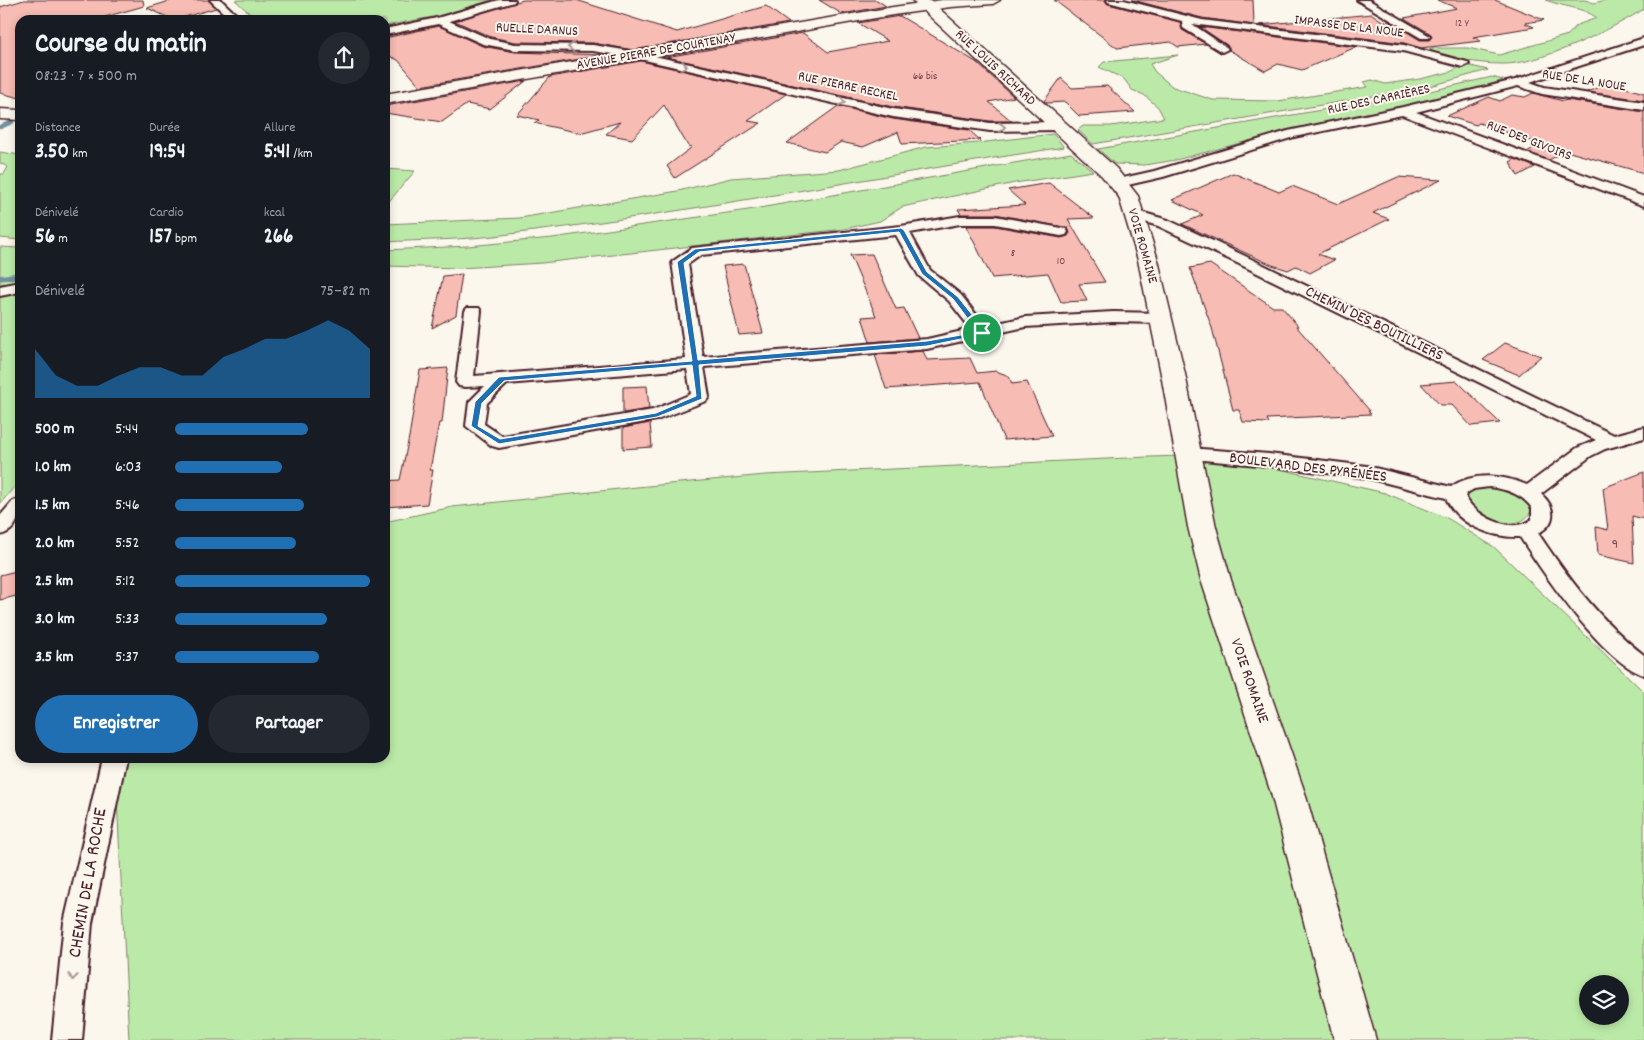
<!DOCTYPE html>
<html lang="fr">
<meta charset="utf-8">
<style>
:root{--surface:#171b24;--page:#242831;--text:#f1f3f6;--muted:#9ea1a6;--accent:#1f6fb2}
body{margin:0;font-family:Dekko,sans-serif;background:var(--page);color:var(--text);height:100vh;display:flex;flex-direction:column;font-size:19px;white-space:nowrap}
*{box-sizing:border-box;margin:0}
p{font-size:16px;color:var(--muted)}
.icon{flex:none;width:28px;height:28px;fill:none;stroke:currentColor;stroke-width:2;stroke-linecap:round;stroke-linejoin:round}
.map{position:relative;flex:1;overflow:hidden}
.sheet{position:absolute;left:15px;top:15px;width:375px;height:748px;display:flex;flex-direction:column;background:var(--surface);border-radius:15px;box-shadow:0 2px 8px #0003}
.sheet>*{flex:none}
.controls{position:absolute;left:1579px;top:975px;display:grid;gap:10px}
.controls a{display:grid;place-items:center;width:50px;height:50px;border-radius:50%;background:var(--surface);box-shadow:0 2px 8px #0003;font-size:25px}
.pin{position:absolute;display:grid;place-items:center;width:42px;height:42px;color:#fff;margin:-21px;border:2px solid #fff;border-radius:50%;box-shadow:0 1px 5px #0007}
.round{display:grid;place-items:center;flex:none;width:52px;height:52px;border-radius:26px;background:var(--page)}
.headline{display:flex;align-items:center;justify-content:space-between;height:85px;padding:0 20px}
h1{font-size:28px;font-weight:700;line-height:38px}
.stats{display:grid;grid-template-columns:repeat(3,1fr);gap:8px;height:85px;padding:5px 20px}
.stats div{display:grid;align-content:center}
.stats b{font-size:21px;font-weight:700}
.stats small{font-size:14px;font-weight:400}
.stats p{font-size:14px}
.chart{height:140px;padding:10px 20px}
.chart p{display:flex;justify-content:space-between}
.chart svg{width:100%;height:90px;margin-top:5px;fill:var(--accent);opacity:.7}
.primary-button{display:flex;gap:10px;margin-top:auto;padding:10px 20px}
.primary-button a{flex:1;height:58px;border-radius:30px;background:var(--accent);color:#fff;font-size:20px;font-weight:700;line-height:58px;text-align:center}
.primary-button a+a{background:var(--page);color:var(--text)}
ul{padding:0 20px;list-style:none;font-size:16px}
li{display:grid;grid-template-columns:80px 60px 1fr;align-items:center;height:38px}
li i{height:12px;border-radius:6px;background:var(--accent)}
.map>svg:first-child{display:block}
</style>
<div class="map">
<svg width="1644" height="1040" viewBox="0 0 1644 1040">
<rect width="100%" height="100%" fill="#fbf7ec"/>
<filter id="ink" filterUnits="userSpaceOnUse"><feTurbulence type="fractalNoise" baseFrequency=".02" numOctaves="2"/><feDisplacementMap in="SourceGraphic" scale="10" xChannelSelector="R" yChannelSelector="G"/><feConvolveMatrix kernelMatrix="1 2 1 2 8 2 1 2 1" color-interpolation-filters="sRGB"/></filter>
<g filter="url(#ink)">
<g fill="#bbeaa8" stroke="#82846a" fill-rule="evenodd">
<path d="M235,0H492L438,16L385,26V20H257Z"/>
<path d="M1546,0H1585L1594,3L1606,0H1644V9C1612,29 1540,65 1502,64C1476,64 1452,58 1427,51L1431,48H1468L1499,55L1568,35L1577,25L1597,18C1583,7 1562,7 1546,0Z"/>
<path d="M1178,55L1150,64L1155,72L1173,87L1213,100L1278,101L1368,87L1364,82L1372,80L1385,84L1420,79L1450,72L1462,66H1471L1488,70L1427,87L1093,144L1078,130L1083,126H1111L1164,118L1158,107L1144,95L1132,90L1124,79L1099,67L1104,62Z"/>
<path d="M1492,77L1503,80L1469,92L1290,130L1176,160L1145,165L1115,164L1098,149L1430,91Z"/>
<path d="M1053,134L1064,147C874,176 685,214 494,236C458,240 421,240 385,242V224L520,218L678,191L731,178L839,170L926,147L978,143Z"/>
<path d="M0,152L20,155V240L0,238V174H4L8,167L0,163Z"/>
<path d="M1071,153L1093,171L1015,183L902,207L880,221L844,229L542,263L460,268L385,266V250L468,246L552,238L748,210Z"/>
<path d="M385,169L415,171L385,206Z"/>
<path d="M0,247L20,248V281L0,284Z"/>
<path d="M20,293V480L0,504V295Z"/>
<path d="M1217,455L1385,493L1447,518L1494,547L1644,692V1040H129L115,758H385V522L452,507L637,487L765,475L1149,457ZM1588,984H1620V1016H1588Z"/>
<path d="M1483,486C1503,487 1523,492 1531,511C1515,546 1435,496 1483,486Z"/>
</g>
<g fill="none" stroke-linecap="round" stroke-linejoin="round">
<path stroke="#73909f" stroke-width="4.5" d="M0,127L12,122"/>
<path stroke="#73909f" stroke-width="5.5" d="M0,278L20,275"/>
</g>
<g fill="#f7bcb3" stroke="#4a1f2b">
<path d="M24,0H143L144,6L94,20H20V98L0,93V7Z"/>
<path d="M173,0H208L216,8L174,20L147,8Z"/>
<path d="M523,0H576L677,32L766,6L789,23L633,50L593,43L515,42L491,37L455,21Z"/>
<path d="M819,0H877L886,6L842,14Z"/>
<path d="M1054,0H1105L1108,4L1180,22L1182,30L1206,44L1178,47L1171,42L1117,48Z"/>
<path d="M1132,0H1253L1254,25L1202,18Z"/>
<path d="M1437,0H1495L1544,20L1525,23L1534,27L1473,37L1481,41L1421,48L1404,43L1259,25L1372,14L1384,22L1389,21L1420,40H1429L1432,37L1431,34L1404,18L1457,8Z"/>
<path d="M900,16L976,62L1014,97L989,102L1012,121H990L893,107L666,57L803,33L828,52L888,41L858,23Z"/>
<path d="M439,26L482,46L515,52L604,55L420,86L398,60L385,54V38Z"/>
<path d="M1200,27L1356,47L1302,70L1278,64L1265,71L1229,50L1227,45Z"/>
<path d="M641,61L786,94L748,121L761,123L675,178L667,166L692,147L688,146L664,105L632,139L606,134L620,122L580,133L534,123L539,120L517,115L550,77Z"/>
<path d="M1061,78L1072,88L1107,86L1135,112L1079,116L1065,102L1047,103L1044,101Z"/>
<path d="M526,81L490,109L467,104L442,122L385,113V106Z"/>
<path d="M1609,83L1644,93V100L1587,92Z"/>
<path d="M1533,93L1563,101L1567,100L1644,112V173L1566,151L1549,160L1527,152L1540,144L1479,123L1476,125L1447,116L1489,97L1500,101L1512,95L1525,97Z"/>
<path d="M838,106L893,119L969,130L980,140L902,144L898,132L863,147L841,142L825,152L787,143Z"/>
<path d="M1515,159L1535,167L1518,176L1510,162Z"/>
<path d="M1233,173L1279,192L1292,186L1338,204L1398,177L1441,180L1373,213L1389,219L1318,254L1334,260L1310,273L1296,266L1288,270L1272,265L1182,224L1203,215L1172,200Z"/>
<path d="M1049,183L1094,218L1068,219L1105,282L1079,284L1087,301L1061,302L1048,273L992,278L966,226H995L1061,238L1068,236L1070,233L1068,228L995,214H961L958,209L1025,205L1008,190Z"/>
<path d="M872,254L896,309L904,308L918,338L870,342L862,317L876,316L850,255Z"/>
<path d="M744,264L763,333L739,335L723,266Z"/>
<path d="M1210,264L1273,307H1282L1298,326H1296L1370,411H1368L1371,414L1267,419L1269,423L1243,422L1239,410H1233L1212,328L1190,268Z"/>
<path d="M462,274L456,315L432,328L443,276Z"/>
<path d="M1505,343L1541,356L1519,375L1483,360Z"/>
<path d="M923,351L927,360L970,358L977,373L996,371L1009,376L1012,384L1027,382L1052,436L1004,440L980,382L886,389L875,355Z"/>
<path d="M448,368L442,423H439L430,470H433L427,504L385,507V481L400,480L409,437L420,370Z"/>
<path d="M1457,381L1500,423L1471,426L1452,405H1440L1421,384Z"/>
<path d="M647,386L649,409L623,413V387Z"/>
<path d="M650,423L652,447L623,449V428Z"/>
<path d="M1644,472V519L1632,516L1634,563L1598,555L1596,527L1608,530L1603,488Z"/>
<path d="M20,570V595L0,600V575Z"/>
</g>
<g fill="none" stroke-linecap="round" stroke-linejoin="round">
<defs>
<g id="minor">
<path d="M210,0H221L242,20H231Z"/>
<path d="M499,0H515L514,2L449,21L490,39L515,44L593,45L636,52L893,109L990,123L1057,122L1063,126L1057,130L990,131L893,117L636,58L593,51L515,50L483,44L438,24L385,35V29L437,18Z"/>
<path d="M1107,0H1124L1202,20L1404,45L1467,62L1469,64L1463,67L1403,51L1192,24L1226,47L1228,49L1222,52L1183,28L1182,21L1108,2Z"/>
<path d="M1357,0H1369L1430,36L1429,38H1421Z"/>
<path d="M1644,38V45L1530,82L1544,87L1644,102V110L1542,94L1518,86L1416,112L1644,197V206L1402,115L1294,137L1163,177L1119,187L1112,183L1114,180L1154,171L1288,131L1403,107L1515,80Z"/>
<path d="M1134,210L1168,220L1245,256L1614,435L1644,427V438L1605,449L1591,456L1541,494C1556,507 1557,524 1538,533C1568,578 1601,622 1644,655V675C1604,663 1543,573 1520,537C1492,538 1457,525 1446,498L1367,478L1269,466L1181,458L1179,454L1181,450L1188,448L1269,454L1367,466L1451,487C1474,471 1503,475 1527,485L1577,448L1596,440L1235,262L1158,226L1129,217L1127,214L1129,211ZM1489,487C1506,489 1522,494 1532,508V519C1514,535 1476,517 1466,498L1467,493L1474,489Z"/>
<path d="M960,216H995L1061,228L1066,229L1068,232L1066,235L1061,236L995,224H960L910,233L930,270L961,295L985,326L1025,317L1113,312L1162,313L1168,315L1170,318L1168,321L1162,323L1113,322L1025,327L927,349L704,367L709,397L706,401L657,420L499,448L492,446L466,426L469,402L485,386L465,387L459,386L456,382L465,311L467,308H479L481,311L474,376L686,359L672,262L692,248L901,226ZM896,235L919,276L949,301L971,329L927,339L703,357L688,264L701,255ZM687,369L691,394L653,410L502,436L484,424L487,403L507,384Z"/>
<path d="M20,282V292L0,296V286Z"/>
<path d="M20,499C20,515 18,531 0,535V516L13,501Z"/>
<path d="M102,758H126L92,923L82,1040H52L64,923Z"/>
</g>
<path id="secondary" d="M912,0H928L933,3L1116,168L1138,196L1158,260L1185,374L1216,527L1231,580L1305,793L1376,1040H1334L1271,793L1201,580L1188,527L1161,374L1138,260L1119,197L1102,176Z"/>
<g id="primary">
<path d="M942,0H1000L993,4L951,7L893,15L385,104V94L893,7Z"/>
<path d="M0,109L20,110V120L0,119Z"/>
</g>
</defs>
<use href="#minor" stroke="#4a1f2b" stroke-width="4"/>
<use href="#secondary" stroke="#4a1f2b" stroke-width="3"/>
<use href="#primary" stroke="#4a1f2b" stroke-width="3"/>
<use href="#minor" fill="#fbf7ec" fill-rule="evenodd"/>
<use href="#secondary" fill="#fbf7ec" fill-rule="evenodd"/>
<use href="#primary" fill="#fbf7ec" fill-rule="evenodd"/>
</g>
<defs><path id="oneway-chevron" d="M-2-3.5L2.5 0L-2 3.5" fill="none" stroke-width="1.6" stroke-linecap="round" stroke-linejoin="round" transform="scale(1.25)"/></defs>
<g stroke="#ab9695">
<use href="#oneway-chevron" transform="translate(571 47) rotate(-179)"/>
<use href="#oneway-chevron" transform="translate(684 66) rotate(13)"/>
<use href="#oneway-chevron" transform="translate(842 102) rotate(13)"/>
<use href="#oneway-chevron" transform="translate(1002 127) rotate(-1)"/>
<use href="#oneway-chevron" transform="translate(73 977) rotate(96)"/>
</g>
</g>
<path fill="#1f6fb2" stroke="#fff" fill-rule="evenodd" d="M901,228L904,230L927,272L958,297L985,331V334L927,346L699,365L702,399L657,417L499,444L471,426L475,402L499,377L692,361L677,262L695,249ZM899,232L922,274L953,299L978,332L927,341L698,360L684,263L699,252ZM692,365L696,396L656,413L500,439L478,426L482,403L504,381Z"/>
<g text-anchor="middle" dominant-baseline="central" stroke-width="4" stroke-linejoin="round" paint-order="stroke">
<g font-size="11" fill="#75464d">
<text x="1462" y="24">12 Y</text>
<text x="925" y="77">66 bis</text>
<text x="1013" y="254">8</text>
<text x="1061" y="262">10</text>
</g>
<g font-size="14" fill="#4a1f2b" stroke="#fbf7ec">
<text transform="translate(1349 27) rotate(7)">IMPASSE DE LA NOUE</text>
<text transform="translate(537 30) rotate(3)">RUELLE DARNUS</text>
<text transform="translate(656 52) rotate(-10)">AVENUE PIERRE DE COURTENAY</text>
<text transform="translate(995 68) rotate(43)">RUE LOUIS RICHARD</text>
<text transform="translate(1584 81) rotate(9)">RUE DE LA NOUE</text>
<text transform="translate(848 87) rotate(12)">RUE PIERRE RECKEL</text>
<text transform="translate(1379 100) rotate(-12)">RUE DES CARRIÈRES</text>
<text transform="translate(1529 141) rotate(21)">RUE DES GIVOIRS</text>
<text transform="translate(1142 246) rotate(74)">VOIE ROMAINE</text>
</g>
<g font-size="14" fill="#75464d">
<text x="1615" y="545">9</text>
</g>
<g font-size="16" fill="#4a1f2b" stroke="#fbf7ec">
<text transform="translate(1374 324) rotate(26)">CHEMIN DES BOUTILLIERS</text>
<text transform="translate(1308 468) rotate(7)">BOULEVARD DES PYRÉNÉES</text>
<text transform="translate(1249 681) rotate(71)">VOIE ROMAINE</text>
</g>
<g font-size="19" fill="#4a1f2b" stroke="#fbf7ec">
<text transform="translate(89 883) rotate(-80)">CHEMIN DE LA ROCHE</text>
</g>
</g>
</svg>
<div class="controls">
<a><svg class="icon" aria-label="layers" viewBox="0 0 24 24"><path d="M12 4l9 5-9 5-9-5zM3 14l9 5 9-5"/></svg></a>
</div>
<div class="pin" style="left:982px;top:333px;background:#1e9e55"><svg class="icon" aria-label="arrive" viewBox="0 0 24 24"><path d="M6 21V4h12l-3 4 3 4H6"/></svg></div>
<section class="sheet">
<div class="headline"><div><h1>Course du matin</h1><p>08:23 · 7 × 500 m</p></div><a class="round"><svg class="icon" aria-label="share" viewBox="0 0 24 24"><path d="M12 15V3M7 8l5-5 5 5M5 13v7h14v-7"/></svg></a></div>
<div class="stats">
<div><p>Distance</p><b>3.50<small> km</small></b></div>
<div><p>Durée</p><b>19:54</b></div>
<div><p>Allure</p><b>5:41<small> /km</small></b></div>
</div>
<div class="stats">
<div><p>Dénivelé</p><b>56<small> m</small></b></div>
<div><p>Cardio</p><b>157<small> bpm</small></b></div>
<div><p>kcal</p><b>266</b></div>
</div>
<div class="chart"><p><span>Dénivelé</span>75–82 m</p>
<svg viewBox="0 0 160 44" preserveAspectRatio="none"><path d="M0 44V20L10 33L20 38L30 38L40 33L50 29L60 29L70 33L80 33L90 24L100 20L110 15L120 15L130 11L140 6L150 11L160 20V44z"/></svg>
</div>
<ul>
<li><b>500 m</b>5:44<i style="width:68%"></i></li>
<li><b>1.0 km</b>6:03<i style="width:55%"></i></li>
<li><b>1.5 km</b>5:46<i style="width:66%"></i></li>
<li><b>2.0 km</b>5:52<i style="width:62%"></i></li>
<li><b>2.5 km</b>5:12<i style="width:100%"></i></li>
<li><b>3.0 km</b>5:33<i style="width:78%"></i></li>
<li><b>3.5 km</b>5:37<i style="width:74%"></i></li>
</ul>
<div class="primary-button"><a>Enregistrer</a><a>Partager</a></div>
</section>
</div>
